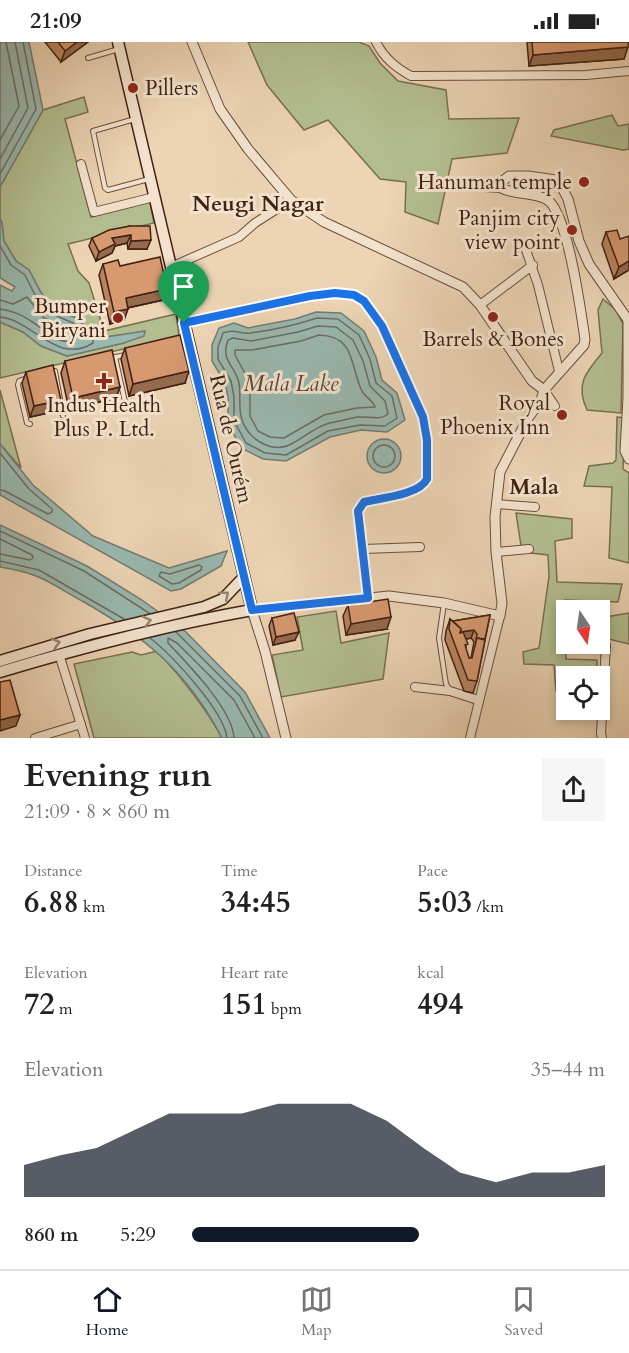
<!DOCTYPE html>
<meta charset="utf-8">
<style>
:root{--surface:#fff;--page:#f6f6f6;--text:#222;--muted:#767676;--line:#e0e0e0;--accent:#111827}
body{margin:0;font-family:Cardo,serif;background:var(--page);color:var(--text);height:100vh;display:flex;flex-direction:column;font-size:22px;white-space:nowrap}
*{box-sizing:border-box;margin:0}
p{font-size:20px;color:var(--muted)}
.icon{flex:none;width:33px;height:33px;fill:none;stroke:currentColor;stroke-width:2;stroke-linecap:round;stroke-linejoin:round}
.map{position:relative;height:696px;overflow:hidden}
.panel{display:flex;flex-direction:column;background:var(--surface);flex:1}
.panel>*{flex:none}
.needle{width:39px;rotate:167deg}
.buttons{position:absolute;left:556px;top:558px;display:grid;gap:12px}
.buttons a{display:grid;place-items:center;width:54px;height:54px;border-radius:0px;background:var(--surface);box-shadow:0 3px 9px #0003;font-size:30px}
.pin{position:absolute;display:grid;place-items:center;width:51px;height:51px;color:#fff;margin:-62px -26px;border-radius:50% 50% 50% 0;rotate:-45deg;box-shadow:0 0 6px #0007}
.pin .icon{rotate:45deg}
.round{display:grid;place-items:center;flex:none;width:63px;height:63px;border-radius:0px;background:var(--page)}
.headline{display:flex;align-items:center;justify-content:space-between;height:102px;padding:0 24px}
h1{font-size:33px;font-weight:600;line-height:45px}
.stats{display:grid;grid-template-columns:repeat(3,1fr);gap:9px;height:102px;padding:6px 24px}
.stats div{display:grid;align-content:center}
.stats b{font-size:30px;font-weight:600}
.stats small{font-size:16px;font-weight:400}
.stats p{font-size:16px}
.chart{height:168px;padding:12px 24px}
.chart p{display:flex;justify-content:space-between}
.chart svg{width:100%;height:108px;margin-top:6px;fill:var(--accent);opacity:.7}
ul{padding:0 24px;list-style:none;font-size:20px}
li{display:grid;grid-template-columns:96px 72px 1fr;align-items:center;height:45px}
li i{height:15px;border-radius:8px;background:var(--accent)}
.status{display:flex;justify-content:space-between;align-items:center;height:42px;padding:0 30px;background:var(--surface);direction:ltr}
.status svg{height:16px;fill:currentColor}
.dock{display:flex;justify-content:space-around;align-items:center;height:84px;border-top:2px solid var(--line);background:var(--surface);font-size:16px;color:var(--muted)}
.dock a{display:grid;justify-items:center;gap:3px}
.dock .selected{color:var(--accent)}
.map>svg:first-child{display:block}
</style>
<div class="status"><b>21:09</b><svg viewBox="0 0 49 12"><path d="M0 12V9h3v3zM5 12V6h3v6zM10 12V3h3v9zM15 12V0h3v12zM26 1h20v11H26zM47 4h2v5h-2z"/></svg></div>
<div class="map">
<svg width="629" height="696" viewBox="0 0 629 696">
<rect width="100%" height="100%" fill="#ecd4b4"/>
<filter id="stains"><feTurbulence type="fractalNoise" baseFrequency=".00333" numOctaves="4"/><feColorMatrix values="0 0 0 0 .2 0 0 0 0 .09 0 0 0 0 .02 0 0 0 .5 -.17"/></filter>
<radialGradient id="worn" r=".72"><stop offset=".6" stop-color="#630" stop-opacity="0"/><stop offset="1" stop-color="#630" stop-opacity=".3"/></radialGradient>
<g fill="#b3be90" stroke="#7a6f52" stroke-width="1.5">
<path d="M248,0H359L369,4L380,21L398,39L446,48L449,77L519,76L507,111L452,117L438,182L405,170L406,140L380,137L328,78L304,88L267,43Z"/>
<path d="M84,55L88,70L65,77L91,175L150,160L154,181L68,202L78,229L89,241L104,289L176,272L179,294L0,336V280L23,290L41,304L67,314L124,301L145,290L106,295L92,291L76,276L52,266L40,249L29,228L16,219L4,199L2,181L0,177V145L43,68Z"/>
<path d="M612,73L618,84L629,82V107L623,108L551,94L554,88Z"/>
<path d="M603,257L616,268L623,282L621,371L587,368C575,342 586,330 602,311L598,268Z"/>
<path d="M0,348L21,426L0,402Z"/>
<path d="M617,375L625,376L623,427L629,431V521L609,516L612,445L584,444L589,424L613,421L616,418Z"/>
<path d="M516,471L572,477V496L555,499L557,540L622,542L618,560L565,558L566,617L597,618V634H567V649H556L554,623L524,622L523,610L539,606L549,534L548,513L522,510Z"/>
<path d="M336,569L341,601L389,591L383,637L281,655L272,613L303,608L297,575Z"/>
<path d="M629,571V602L600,595V576Z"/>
<path d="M157,609C182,636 204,663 222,696H94L74,622L132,610L141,613Z"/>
</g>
<g fill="#99b8af" stroke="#767b71" stroke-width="1.5">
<path d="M0,0H29L43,68L0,145Z"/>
<path d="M0,177L2,181L4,199L16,219L29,228L40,249L52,266L76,276L93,291L106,295L145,289L144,294L124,301L67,314L41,304L23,290L0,280V243L12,249L15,245L0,236Z"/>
<path d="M316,270L341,271L364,289L376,315L382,338L397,351L405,378L387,390L361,388L330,395L286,419L263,417L241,406L228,381V355L225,341L212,319V303L219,286L234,281L248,286L295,277Z"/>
<circle cx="384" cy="414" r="17"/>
<path d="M0,402L33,443L93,494L169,526L227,509L221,524L181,547L171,549L0,453Z"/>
<path d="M0,483L87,524L142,558L186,590L245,650L270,696H222C188,631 147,596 84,560C68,552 52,540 36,534C24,529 12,527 0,525Z"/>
</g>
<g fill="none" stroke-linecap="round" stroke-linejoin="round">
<g stroke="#6e6c61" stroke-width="1.5">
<path d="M0,98L19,64L6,0"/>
<path d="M0,117L28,66L15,0"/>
<path d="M0,132L36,67L23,0"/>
<path d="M0,204L11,223L25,233L35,253L48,270L73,281L93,298V301C57,324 33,278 0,275"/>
<path d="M0,258L13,262L27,255L44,276L69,287L76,297C60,306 44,287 31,279C23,273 10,268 0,267"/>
<path d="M317,276L338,277L359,293L370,317L376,341L392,354L397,376L385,384L360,383L328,389L286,413L265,411L246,401L234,379V355L231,339L218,317V305L223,291C236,286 240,293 251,291C273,288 296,283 317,276Z"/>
<path d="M318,284L336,285L353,298L363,319L370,344L385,359L388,372C380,379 368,374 357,375C348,377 339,379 330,381C316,384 305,395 293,401C273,413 249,398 242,378C238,367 241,353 239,341C235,323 220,319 228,298L233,296L251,299L298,290Z"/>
<path d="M319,293C355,294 350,322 361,347C364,355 373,358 375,365L357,366L324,373L284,396L270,395L258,389L250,374V354L247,335L235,313V308H252L301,299Z"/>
<circle cx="384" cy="414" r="11"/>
<path d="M0,411L29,447L52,467V470L48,472L5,449L0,448"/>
<path d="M0,489L84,529L149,571"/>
<path d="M0,497L32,513L33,516L30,518L0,512"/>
<path d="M0,519L39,528L124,577"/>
<path d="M199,523L202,525L201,528L179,541L172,542L159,534L161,530L170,532Z"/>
<path d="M176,590L240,654L263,696"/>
<path d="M150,596C172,613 224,669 227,696"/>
<path d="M234,696C233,668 187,621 168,601V596L177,601L234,658L255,696"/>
</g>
<defs>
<g id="service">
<path d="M88,16L119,7"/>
<path d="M135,77L93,89L105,146L108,148L149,137"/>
<path d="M115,315L125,360"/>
<path d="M110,316L126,313"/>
<path d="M55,329L63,374"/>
<path d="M27,336L19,339L18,343L27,381L30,382"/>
<path d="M444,561L439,596L446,642L450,648"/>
</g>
<g id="minor">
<path d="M376,0C384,16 395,25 411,34L586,33L629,29"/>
<path d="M81,122L94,170L154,155"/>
<path d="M468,144L501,146"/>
<path d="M525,205L538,243L559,329"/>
<path d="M171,225L239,195L255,181L291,158"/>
<path d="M480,263L533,223"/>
<path d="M184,281L310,254L335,251L354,253L364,259L382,284L423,375L427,398V437C419,453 381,456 364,460L358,469L368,556"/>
<path d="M544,348L555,364"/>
<path d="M496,462L535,465"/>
<path d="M363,507L420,505"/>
<path d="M496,510L529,507"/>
<path d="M59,612L85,696"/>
<path d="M415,645L450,649L478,658"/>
<path d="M35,696L81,682"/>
<path d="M470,696L500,574"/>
<path d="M602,696L601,691L606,603"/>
</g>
<g id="tertiary">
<path d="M192,0L220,67L248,107L291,158L324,180L463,245L480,263L532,339L544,348"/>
<path d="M286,696L265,609L252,568L389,554L444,561L500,574L502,561L496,510L495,475L500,430L528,376L541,358L544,348L584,303L585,297C581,272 568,168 546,157C533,150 515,153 501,146L500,141L509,134H528L556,138L560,142L568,157L579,199L589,222L628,278V356L625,409L629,417"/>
</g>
<g id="secondary">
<path d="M0,619L90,592L204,565L223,557L244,535"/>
<path d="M0,630C83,605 167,583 252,568L118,0"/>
</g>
</defs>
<use href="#service" stroke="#6c4d3b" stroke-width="6"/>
<use href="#minor" stroke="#6c4d3b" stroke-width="10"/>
<use href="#tertiary" stroke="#6c4d3b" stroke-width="11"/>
<use href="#secondary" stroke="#422013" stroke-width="13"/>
<use href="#service" stroke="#f3e3ce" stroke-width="4"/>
<use href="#minor" stroke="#f3e3ce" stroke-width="8"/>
<use href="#tertiary" stroke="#f3e3ce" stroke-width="9"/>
<use href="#secondary" stroke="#f3e3ce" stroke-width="10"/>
</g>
<g fill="#b98460" stroke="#422013" stroke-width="1.5" fill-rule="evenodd">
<path d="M45,0H88L61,20Z"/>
<path d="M527,0H628L624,17L529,24Z"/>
<path d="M130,184L147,207H128L127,201L115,204L112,211L96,219L89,204L92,196Z"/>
<path d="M606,190L620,197L629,228L614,237L602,202Z"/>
<path d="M103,222L120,224L163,258L128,266L124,278L110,282L99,233Z"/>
<path d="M125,306L185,341L129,354L121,317Z"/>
<path d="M65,319L120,345L116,356L69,367L61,331Z"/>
<path d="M26,330L57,369L30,375L22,341Z"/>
<path d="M348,563L387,587L346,593L343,574Z"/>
<path d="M490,573L477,639L473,651L464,649L445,598L446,589L450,577L453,579ZM471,596L474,600L471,616H469L466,608V597Z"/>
<path d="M272,576L295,598L273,603L269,584Z"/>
</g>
<g fill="#966b4e" stroke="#422013" stroke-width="1.5">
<path d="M77,0H88L61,20L65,9Z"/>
<path d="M628,5L624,17L529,24L533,13Z"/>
<path d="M131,193L127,201L115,204L112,211L96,219L99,210L112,196Z"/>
<path d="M151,198L147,207H128L131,199Z"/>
<path d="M629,219V228L614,237L619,225Z"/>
<path d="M167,247L163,258L122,267L126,256Z"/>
<path d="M128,267L124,278L110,282L114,270Z"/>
<path d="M189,329L185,341L129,354L133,342Z"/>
<path d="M120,345L116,356L69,367L73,356Z"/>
<path d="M61,358L57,369L30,375L34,364Z"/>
<path d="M391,575L387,587L346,593L351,582Z"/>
<path d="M474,588L471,596L457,599L460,590Z"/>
<path d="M299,590L295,598L273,603L276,595Z"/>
<path d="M20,673L16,684L0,689V678Z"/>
</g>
<g fill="#d79970" stroke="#422013" stroke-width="1.5">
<path d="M58,0H77L65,9Z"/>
<path d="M532,0H628V5L533,13Z"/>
<path d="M130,184H150L151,198L131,199V193L112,196L115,202L99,210L92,196L109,188Z"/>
<path d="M617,188L620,197L629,194V219L619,225L606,190Z"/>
<path d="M160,215L167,247L126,256L128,267L114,270L103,222L118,218L120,224Z"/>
<path d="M180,293L189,329L133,342L125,306Z"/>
<path d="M112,308L120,345L73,356L65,319Z"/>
<path d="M53,323L61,358L34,364L26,330Z"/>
<path d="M388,557L391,575L351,582L348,563Z"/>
<path d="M294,571L299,590L276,595L272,576Z"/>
<path d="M490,573L485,597L477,596L476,599L477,592L474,588L460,590L461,587L453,579Z"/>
<path d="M450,577L461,587L460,591L463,590L468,602L465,603L469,616H472L477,596L485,598L477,639L468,638L449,587Z"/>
<path d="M10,638L20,673L0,678V640Z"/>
</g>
<defs><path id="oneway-chevron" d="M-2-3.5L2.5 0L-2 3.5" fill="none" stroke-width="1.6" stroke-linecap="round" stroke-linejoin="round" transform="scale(1.5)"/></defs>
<g stroke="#9a8270">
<use href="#oneway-chevron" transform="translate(225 553) rotate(-40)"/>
<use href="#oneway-chevron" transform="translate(147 579) rotate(-13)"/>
<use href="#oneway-chevron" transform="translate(56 601) rotate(-15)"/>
</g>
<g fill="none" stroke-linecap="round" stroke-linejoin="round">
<defs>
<path id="route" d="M335,251L354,253L364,259L382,284L423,375L427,398V437C419,453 381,456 364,460L358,469L368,556L252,568L184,281L310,254Z"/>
</defs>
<use href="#route" stroke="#fff" stroke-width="12"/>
<use href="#route" stroke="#1a73e8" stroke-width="8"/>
</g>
<g fill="#8f2418" stroke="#f3e3ce" stroke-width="2">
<circle cx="133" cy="46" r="6"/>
<circle cx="584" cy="140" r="6"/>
<circle cx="572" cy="188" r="6"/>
<circle cx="493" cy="275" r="6"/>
<circle cx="118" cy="276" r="6"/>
<path d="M101 330h6v6h6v6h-6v6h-6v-6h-6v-6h6z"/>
<circle cx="562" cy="373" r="6"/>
</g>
<g text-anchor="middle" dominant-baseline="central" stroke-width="6" stroke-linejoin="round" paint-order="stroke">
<g font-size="21" fill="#422013" stroke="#f3e3ce" text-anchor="end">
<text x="145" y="46" text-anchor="start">Pillers</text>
<text x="572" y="140">Hanuman temple</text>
<text x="560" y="176">Panjim city<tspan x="560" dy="24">view point</tspan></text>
<text x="106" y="264">Bumper<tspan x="106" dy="24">Biryani</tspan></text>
<text x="493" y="297" text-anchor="middle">Barrels &amp; Bones</text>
<text x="550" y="361">Royal<tspan x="550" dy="24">Phoenix Inn</tspan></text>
<text x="104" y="363" text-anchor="middle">Indus Health<tspan x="104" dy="24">Plus P. Ltd.</tspan></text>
</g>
<g font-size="21" fill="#422013" stroke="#f3e3ce">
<text transform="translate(231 397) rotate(77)">Rua de Ourém</text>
</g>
<g font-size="22" font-weight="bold" fill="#422013" stroke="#f3e3ce">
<text x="258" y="162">Neugi Nagar</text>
<text x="534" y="445">Mala</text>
</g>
<g font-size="22" font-style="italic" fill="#58463a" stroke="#f3e3ce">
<text x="291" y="342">Mala Lake</text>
</g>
</g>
<rect width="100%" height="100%" filter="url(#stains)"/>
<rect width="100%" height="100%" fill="url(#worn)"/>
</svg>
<div class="buttons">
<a><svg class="needle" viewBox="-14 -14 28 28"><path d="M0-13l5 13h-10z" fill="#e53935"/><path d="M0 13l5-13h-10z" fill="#767676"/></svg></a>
<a><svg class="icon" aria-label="locate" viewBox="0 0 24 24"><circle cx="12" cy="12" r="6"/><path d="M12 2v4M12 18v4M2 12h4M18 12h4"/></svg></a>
</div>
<div class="pin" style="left:184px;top:281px;background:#1e9e55"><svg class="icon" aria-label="arrive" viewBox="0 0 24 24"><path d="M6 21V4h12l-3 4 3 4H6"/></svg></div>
</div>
<section class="panel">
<div class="headline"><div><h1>Evening run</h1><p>21:09 · 8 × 860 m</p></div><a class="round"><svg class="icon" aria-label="share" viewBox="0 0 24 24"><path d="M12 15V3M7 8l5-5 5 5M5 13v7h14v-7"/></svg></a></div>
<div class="stats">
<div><p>Distance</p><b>6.88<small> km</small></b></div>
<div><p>Time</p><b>34:45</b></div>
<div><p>Pace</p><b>5:03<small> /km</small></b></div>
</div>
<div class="stats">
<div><p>Elevation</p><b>72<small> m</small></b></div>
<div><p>Heart rate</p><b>151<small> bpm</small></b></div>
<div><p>kcal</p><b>494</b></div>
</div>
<div class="chart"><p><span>Elevation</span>35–44 m</p>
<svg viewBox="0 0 160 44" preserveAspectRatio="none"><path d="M0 44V31L10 27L20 24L30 17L40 10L50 10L60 10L70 6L80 6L90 6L100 13L110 24L120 34L130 38L140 34L150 34L160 31V44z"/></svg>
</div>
<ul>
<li><b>860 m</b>5:29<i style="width:55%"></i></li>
</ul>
</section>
<nav class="dock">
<a class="selected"><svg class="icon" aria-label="home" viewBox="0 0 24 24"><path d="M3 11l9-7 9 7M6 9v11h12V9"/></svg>Home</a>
<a><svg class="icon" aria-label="map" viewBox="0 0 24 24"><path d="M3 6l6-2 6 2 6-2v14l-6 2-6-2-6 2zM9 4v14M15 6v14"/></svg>Map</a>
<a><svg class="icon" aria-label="saved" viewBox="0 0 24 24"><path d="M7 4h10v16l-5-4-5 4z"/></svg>Saved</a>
</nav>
